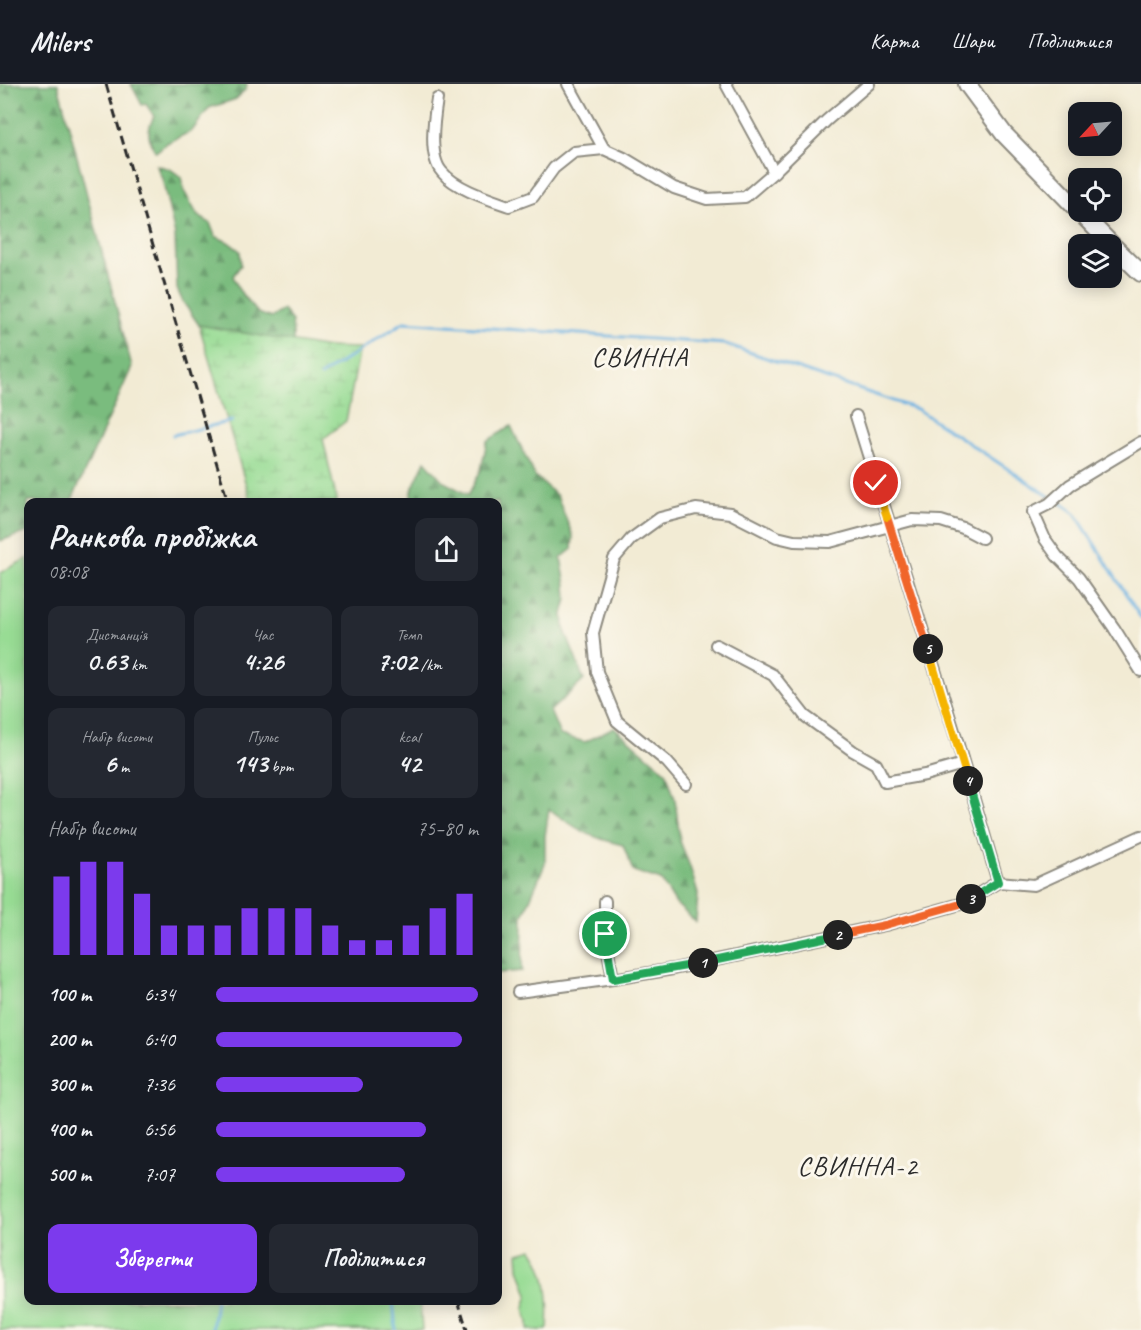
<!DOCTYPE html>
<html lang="uk">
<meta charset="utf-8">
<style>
:root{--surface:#171b24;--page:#242831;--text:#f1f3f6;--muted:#9ea1a6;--line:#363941;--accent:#7c3aed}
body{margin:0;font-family:Caveat,sans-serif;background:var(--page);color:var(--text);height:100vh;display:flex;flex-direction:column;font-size:22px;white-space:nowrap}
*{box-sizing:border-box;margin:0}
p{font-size:20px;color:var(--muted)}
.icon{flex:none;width:33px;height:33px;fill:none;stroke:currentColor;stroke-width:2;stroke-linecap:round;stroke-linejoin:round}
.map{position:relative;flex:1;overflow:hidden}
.drawer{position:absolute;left:24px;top:414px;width:478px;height:807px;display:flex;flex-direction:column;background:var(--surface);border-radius:12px;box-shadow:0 3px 15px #0003}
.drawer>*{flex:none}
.needle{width:39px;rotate:244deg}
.fabs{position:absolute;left:1068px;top:18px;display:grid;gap:12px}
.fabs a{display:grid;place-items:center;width:54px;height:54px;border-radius:12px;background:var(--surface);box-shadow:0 3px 15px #0003;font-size:30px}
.pin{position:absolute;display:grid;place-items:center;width:51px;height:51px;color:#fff;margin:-26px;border:3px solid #fff;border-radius:50%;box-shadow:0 2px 6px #0007}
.km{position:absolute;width:30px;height:30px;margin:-15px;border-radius:50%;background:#222;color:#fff;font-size:16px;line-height:30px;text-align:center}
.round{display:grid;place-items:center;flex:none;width:63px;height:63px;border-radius:12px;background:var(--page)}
.overview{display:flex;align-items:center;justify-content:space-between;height:102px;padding:0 24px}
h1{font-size:33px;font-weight:700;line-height:45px}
.figures{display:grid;grid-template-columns:repeat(3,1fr);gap:9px;height:102px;padding:6px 24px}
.figures div{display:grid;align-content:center;border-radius:12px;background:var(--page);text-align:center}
.figures b{font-size:26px;font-weight:700}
.figures small{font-size:16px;font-weight:400}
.figures p{font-size:16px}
.chart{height:168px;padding:12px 24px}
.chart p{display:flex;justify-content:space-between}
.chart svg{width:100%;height:108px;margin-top:6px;stroke:var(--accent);stroke-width:6}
.cta{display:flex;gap:12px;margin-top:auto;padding:12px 24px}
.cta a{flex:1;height:69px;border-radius:12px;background:var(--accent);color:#fff;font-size:24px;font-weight:700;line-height:69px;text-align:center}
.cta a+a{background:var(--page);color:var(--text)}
ul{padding:0 24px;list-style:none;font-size:20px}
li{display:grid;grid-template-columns:96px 72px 1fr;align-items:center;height:45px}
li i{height:15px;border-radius:8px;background:var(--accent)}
header{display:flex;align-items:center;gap:36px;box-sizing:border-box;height:84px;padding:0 30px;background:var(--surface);border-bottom:2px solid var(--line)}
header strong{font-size:28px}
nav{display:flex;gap:33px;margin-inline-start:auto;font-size:21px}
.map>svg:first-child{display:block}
</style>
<header>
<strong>Milers</strong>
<nav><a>Карта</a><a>Шари</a><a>Поділитися</a></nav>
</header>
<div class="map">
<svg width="1141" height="1246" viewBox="0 0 1141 1246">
<defs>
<pattern id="forest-firs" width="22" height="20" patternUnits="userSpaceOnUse" patternTransform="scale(1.5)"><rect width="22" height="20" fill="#7abc7e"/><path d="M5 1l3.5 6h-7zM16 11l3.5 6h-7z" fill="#649967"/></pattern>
<pattern id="wetland-marsh" width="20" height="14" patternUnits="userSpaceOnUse" patternTransform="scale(1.5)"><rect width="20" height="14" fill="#98dc94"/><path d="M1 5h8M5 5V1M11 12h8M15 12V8" fill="none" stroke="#83bd80"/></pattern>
</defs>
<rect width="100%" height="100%" fill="#fbf7ec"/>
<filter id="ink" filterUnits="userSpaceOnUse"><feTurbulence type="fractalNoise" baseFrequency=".0167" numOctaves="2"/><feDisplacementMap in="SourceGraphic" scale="12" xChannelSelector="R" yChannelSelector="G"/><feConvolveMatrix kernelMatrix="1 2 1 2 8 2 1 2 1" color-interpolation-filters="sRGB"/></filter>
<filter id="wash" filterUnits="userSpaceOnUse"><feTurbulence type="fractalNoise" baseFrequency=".008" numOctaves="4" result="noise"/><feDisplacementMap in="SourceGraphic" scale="24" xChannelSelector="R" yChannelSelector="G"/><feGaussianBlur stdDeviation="1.35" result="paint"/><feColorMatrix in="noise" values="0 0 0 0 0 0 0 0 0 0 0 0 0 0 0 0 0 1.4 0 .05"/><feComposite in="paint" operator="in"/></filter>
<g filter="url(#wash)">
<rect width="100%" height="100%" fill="#f2ebd4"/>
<g fill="#98dc94" stroke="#628460" stroke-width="1.5">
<path d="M28,474V1216L420,1217L422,1246H0V489Z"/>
<path d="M532,1165C548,1187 550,1217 548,1245L546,1246H528V1238L524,1224L528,1211L519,1184L518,1169Z"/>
</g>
<g fill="url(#forest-firs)" stroke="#527454" stroke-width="1.5">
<path d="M0,0H58L132,283L71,418H28V448L0,457Z"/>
<path d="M131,0H247L246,5L236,15L209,24L192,47L167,59L156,68C147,55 147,46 154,32L146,20L142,21Z"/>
<path d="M156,81L170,85L181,93L184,107L198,132L210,139L215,152L228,158L240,167L241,181L233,192L239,206L258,229L271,234L283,226L292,237L294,266L209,252L199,241L183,218L177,205L175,151L162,94Z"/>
<path d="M511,342L535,392L557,412L573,452L572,465L561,474L566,501L567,515L563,530L564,544L584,596L550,627L560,651L585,658L614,643L666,688L675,715L680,757L690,783L698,810L696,838L676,820L661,796L633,787L623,761C588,753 578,746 549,725L545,752V780L523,832L522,887L498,889V856L503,850L502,822L498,809V418H410L413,403L425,377L444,398L468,411L481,386L487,357Z"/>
</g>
<path fill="url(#wetland-marsh)" stroke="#628460" stroke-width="1.5" d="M199,241L323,263L360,264L346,337L323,355L337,418H251Z"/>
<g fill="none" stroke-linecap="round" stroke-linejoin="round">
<g stroke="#6bb1e1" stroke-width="3">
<path d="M320,292L404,238L725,260L917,325L1049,412"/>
<path d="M173,351L232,337"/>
<path d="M1061,419L1075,429L1141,534"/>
<path d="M393,1216L396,1246"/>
<path d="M212,1246L216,1216"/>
</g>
</g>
</g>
<g filter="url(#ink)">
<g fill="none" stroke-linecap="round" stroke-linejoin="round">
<defs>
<g id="street">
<path d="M568,0L604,65"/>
<path d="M726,0L774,88"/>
<path d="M437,15C434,35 428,72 442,88C456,105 489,115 509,122L533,113L554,84L574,68L604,65L624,74L674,104L707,115L745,113L774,88L827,36L869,0"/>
<path d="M856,332L954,647L998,798"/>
<path d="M1141,358L1070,401L1049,420L1033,428L1045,455L1057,472L1079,494L1114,544L1141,587"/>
<path d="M716,561L773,591L805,632L853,667L876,680L885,698L925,691L963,680"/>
<path d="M686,700L667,678L617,637L597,588L593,549L614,475L631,455L660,434L696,425L730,429L777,453L794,457L830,458L912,436L941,437L963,444L982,454"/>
<path d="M605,817V850L613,895"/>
<path d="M518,908L613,895L673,885L885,841L964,819L998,798L1034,801L1141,752"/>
</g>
<g id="primary">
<path d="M967,0L1004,50L1111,160"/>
<path d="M1112,161L1141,189"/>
</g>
</defs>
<use href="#street" stroke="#8e8b80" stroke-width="14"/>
<use href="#primary" stroke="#8e8b80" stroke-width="20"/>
<use href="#street" stroke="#fff" stroke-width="10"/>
<use href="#primary" stroke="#fff" stroke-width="16"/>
<g stroke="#2b2b2b" stroke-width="3" stroke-dasharray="9 4.5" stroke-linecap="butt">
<path d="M106,0L228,418"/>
<path d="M458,1216L467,1246"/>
</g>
</g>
</g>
<g fill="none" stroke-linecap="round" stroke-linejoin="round" filter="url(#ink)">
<defs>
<path id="split-1" d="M605,850L613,895L703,879"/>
<path id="split-2" d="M703,879L838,851"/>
<path id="split-3" d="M838,851L885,841L964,819L971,815"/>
<path id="split-4" d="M968,697L998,798L971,815"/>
<path id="split-5" d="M928,565L968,697"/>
<path id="split-6" d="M887,433L928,565"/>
<path id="split-7" d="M876,399L887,433"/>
</defs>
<use href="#split-1" stroke="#fff" stroke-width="12"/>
<use href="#split-2" stroke="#fff" stroke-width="12"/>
<use href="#split-3" stroke="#fff" stroke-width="12"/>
<use href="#split-4" stroke="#fff" stroke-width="12"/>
<use href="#split-5" stroke="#fff" stroke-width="12"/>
<use href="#split-6" stroke="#fff" stroke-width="12"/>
<use href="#split-7" stroke="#fff" stroke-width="12"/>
<use href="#split-1" stroke="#22a559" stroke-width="8"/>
<use href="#split-2" stroke="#22a559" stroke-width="8"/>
<use href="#split-3" stroke="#f0652b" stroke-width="8"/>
<use href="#split-4" stroke="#22a559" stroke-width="8"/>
<use href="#split-5" stroke="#f5b400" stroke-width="8"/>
<use href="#split-6" stroke="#f0652b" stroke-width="8"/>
<use href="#split-7" stroke="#f5b400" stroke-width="8"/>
</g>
<g text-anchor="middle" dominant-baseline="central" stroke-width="6" stroke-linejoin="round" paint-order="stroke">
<g font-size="27" letter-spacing="1.5" fill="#2b2b2b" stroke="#fbf7ec">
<text x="640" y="273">СВИННА</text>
<text x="858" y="1082">СВИННА-2</text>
</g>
</g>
</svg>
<div class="fabs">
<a><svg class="needle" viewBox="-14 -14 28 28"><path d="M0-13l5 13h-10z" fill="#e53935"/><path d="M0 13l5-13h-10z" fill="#9ea1a6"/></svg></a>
<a><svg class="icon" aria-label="locate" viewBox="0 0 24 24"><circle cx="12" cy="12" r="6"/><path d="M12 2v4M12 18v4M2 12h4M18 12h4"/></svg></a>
<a><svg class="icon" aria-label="layers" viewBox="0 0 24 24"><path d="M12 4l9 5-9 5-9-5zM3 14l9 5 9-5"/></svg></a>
</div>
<div class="pin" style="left:605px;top:850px;background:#1e9e55"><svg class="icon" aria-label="arrive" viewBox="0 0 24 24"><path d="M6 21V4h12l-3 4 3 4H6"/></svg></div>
<div class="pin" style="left:876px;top:399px;background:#d93025"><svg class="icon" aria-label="check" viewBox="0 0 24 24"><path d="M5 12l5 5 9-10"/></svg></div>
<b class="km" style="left:703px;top:879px">1</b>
<b class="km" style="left:838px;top:851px">2</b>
<b class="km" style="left:971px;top:815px">3</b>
<b class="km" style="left:968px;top:697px">4</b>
<b class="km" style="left:928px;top:565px">5</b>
<section class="drawer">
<div class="overview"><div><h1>Ранкова пробіжка</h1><p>08:08</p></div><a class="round"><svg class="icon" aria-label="share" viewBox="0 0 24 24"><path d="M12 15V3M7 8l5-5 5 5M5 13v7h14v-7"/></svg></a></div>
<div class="figures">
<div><p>Дистанція</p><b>0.63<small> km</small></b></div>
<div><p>Час</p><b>4:26</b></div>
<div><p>Темп</p><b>7:02<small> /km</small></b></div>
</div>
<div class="figures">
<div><p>Набір висоти</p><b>6<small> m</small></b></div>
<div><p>Пульс</p><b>143<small> bpm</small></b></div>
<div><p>kcal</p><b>42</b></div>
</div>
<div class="chart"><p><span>Набір висоти</span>75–80 m</p>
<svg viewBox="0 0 160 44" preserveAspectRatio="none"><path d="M5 44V12M15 44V6M25 44V6M35 44V19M45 44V32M55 44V32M65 44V32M75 44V25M85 44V25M95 44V25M105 44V32M115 44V38M125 44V38M135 44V32M145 44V25M155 44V19"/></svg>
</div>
<ul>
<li><b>100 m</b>6:34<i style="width:100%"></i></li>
<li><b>200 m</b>6:40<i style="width:94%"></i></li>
<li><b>300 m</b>7:36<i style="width:56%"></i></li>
<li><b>400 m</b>6:56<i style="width:80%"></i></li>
<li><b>500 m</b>7:07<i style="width:72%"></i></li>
</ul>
<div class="cta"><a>Зберегти</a><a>Поділитися</a></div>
</section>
</div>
